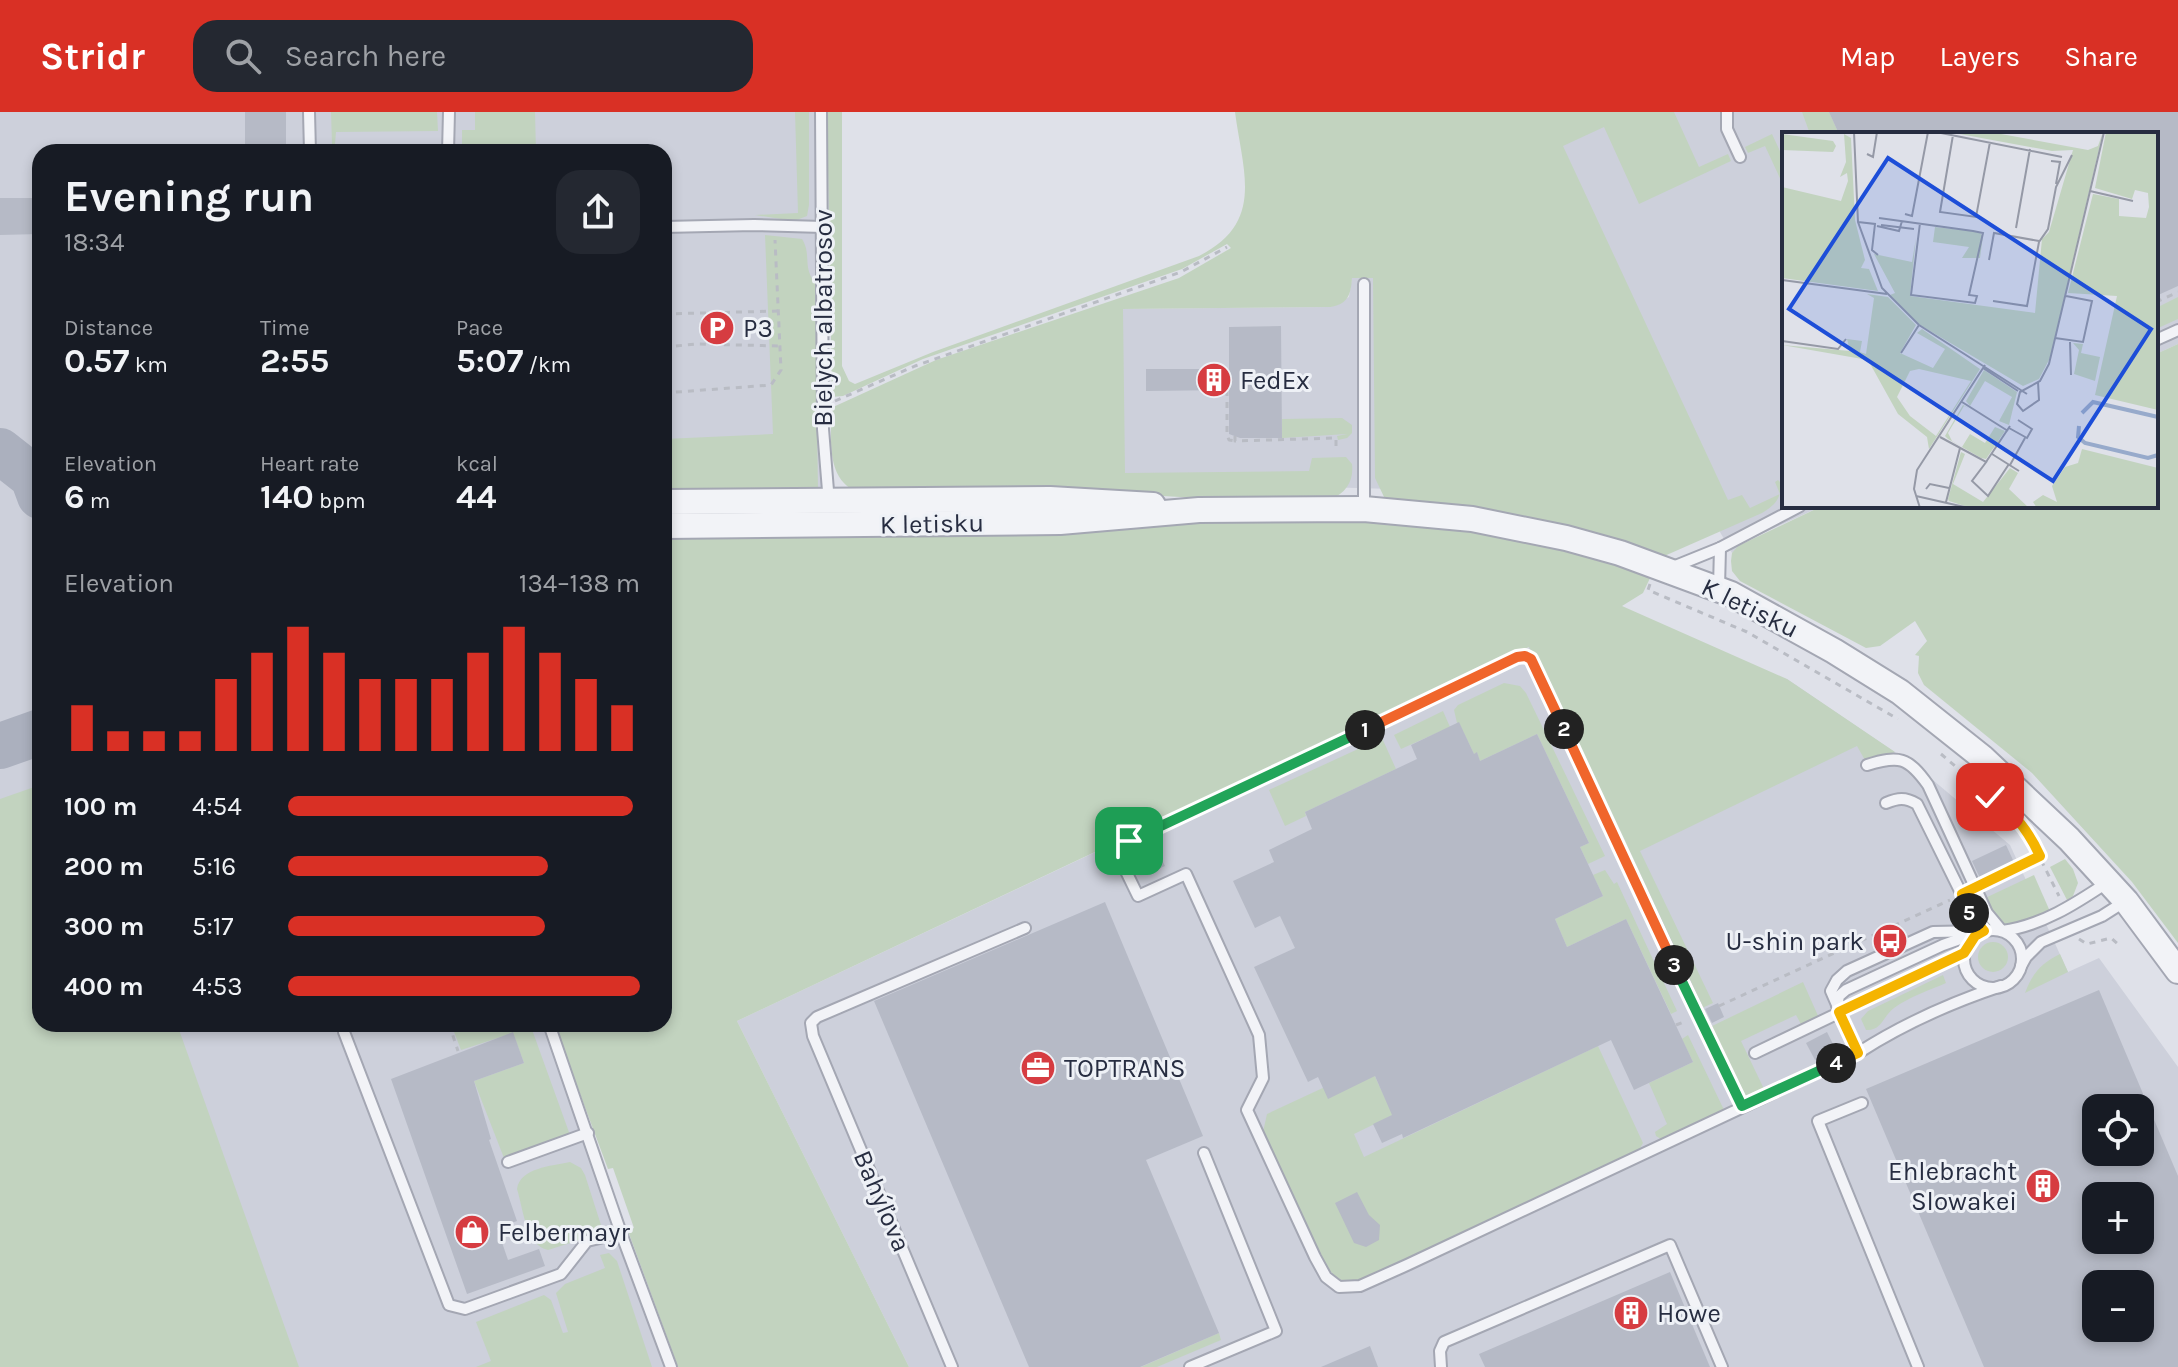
<!DOCTYPE html>
<meta charset="utf-8">
<style>
:root{--surface:#171b24;--page:#242831;--text:#f1f3f6;--muted:#9ea1a6;--accent:#d93025}
body{margin:0;font-family:Karla,sans-serif;background:var(--page);color:var(--text);height:100vh;display:flex;flex-direction:column;font-size:30px;white-space:nowrap}
*{box-sizing:border-box;margin:0}
p{font-size:26px;color:var(--muted)}
.icon{flex:none;width:44px;height:44px;fill:none;stroke:currentColor;stroke-width:2;stroke-linecap:round;stroke-linejoin:round}
.map{position:relative;flex:1;overflow:hidden}
.side{position:absolute;left:32px;top:32px;width:640px;height:888px;display:flex;flex-direction:column;background:var(--surface);border-radius:24px;box-shadow:0 4px 12px #0003}
.side>*{flex:none}
.controls{position:absolute;left:2082px;top:982px;display:grid;gap:16px}
.controls a{display:grid;place-items:center;width:72px;height:72px;border-radius:16px;background:var(--surface);box-shadow:0 4px 12px #0003;font-size:40px}
.pin{position:absolute;display:grid;place-items:center;width:68px;height:68px;color:#fff;margin:-34px;border-radius:16px;box-shadow:0 4px 12px #0006}
.km{position:absolute;width:40px;height:40px;margin:-20px;border-radius:50%;background:#222;color:#fff;font-size:22px;line-height:40px;text-align:center}
.round{display:grid;place-items:center;flex:none;width:84px;height:84px;border-radius:24px;background:var(--page)}
.headline{display:flex;align-items:center;justify-content:space-between;height:136px;padding:0 32px}
h1{font-size:44px;font-weight:700;line-height:60px}
.stats{display:grid;grid-template-columns:repeat(3,1fr);gap:12px;height:136px;padding:8px 32px}
.stats div{display:grid;align-content:center}
.stats b{font-size:34px;font-weight:700}
.stats small{font-size:22px;font-weight:400}
.stats p{font-size:22px}
.chart{height:224px;padding:16px 32px}
.chart p{display:flex;justify-content:space-between}
.chart svg{width:100%;height:144px;margin-top:8px;stroke:var(--accent);stroke-width:6}
ul{padding:0 32px;list-style:none;font-size:26px}
li{display:grid;grid-template-columns:128px 96px 1fr;align-items:center;height:60px}
li i{height:20px;border-radius:10px;background:var(--accent)}
header{display:flex;align-items:center;gap:48px;box-sizing:border-box;height:112px;padding:0 40px;background:var(--accent);color:#fff}
header strong{font-size:38px}
nav{display:flex;gap:44px;margin-inline-start:auto;font-size:28px}
.search{width:560px;height:72px;background:var(--page);display:flex;align-items:center;gap:20px;box-sizing:border-box;padding:0 28px;border-radius:24px;color:var(--muted);font-size:30px}
.map>svg:first-child{display:block}
</style>
<header>
<strong>Stridr</strong>
<div class="search"><svg class="icon" aria-label="search" viewBox="0 0 24 24"><circle cx="10" cy="10" r="6"/><path d="M15 15l6 6"/></svg>Search here</div>
<nav><a>Map</a><a>Layers</a><a>Share</a></nav>
</header>
<div class="map">
<svg width="2178" height="1255" viewBox="0 0 2178 1255">
<rect width="100%" height="100%" fill="#dfe1e9"/>
<g fill="#cdd0db" fill-rule="evenodd">
<path d="M0,0H822L829,388L664,390V40H40V912H549L671,1255H0Z"/>
<path d="M1616,0H2178V232L2156,242V22H1784V394H1822L1746,429L1732,441L1720,420L1722,391L1670,283L1628,207L1530,54Z"/>
<path d="M1352,166H1380L1392,377L1120,369L1119,197L1331,195L1349,185Z"/>
<path d="M1530,535L1787,567L1921,658L2010,733L2068,860L2099,846L2178,955V1255H909L737,909ZM2096,996H2140V1040H2096ZM2096,1084H2140V1128H2096ZM2096,1172H2140V1216H2096Z"/>
</g>
<g fill="#c2d3bf">
<path d="M331,0H437L438,19L336,20L335,32H332Z"/>
<path d="M475,0H535L536,40H462V18H475Z"/>
<path d="M795,0H809V93L807,104L794,109L755,103L798,101Z"/>
<path d="M827,0H842V254L849,269L855,272L933,240L1199,144C1265,110 1243,61 1235,0H1674L1699,55L1728,42L1731,49L1639,92L1604,15L1563,34L1728,388L1742,383L1750,396L1780,382L1775,370L1778,368L1781,371C1781,387 1775,393 1762,401L1662,445L1385,387L1375,366L1373,166H1352C1351,182 1348,192 1331,195L1123,197L1125,361L1309,359L1312,346L1346,345L1352,352C1354,369 1346,381 1331,387L1230,388L1147,383L853,378C825,362 832,323 831,296L936,248L1179,166L1231,136L1227,132L1182,157L923,247L843,284L832,285Z"/>
<path d="M1802,0H1829L1839,22H1810Z"/>
<path d="M1772,22L1784,48V75L1765,34L1748,41L1745,35Z"/>
<path d="M765,123L802,127C812,143 802,154 815,171L818,379L664,381V327L773,322Z"/>
<path d="M2178,185V207L2156,217V196Z"/>
<path d="M2178,232V831L2132,770L2032,661L1924,573L1918,561L1919,544L1915,543L1927,529L1915,509L1880,534L1866,536L1740,469L1732,459L1731,449L1732,441L1738,434L1822,394H2156V242Z"/>
<path d="M1342,306L1352,313V321L1347,326L1338,328L1337,324L1347,322L1282,326V307Z"/>
<path d="M1360,406C1433,414 1503,422 1574,440C1600,447 1626,453 1651,464L1643,481L1622,494L1787,567L1895,640L1866,650L1857,634L1640,739L1713,891L1700,897L1529,535L737,909L909,1255H678L628,1119L634,1116L613,1056L608,1057L554,912H664V421Z"/>
<path d="M1504,571L1520,574L1526,581L1605,744L1588,752L1580,735L1589,731L1537,622L1480,649L1477,641L1474,642L1459,611H1457L1454,598L1458,593Z"/>
<path d="M1443,599L1450,615L1401,637L1394,623Z"/>
<path d="M1382,626L1396,657L1305,700L1306,704L1285,714L1269,678Z"/>
<path d="M40,673V912H177L299,1255H0V687Z"/>
<path d="M2065,747L2073,757L2078,771L2073,784L2067,788L2050,755Z"/>
<path d="M1605,758L1614,772L1617,770L1677,899L1671,902L1626,807L1567,835L1555,807L1603,784L1593,763Z"/>
<path d="M2034,763L2052,804L2002,819L1981,788Z"/>
<circle cx="1993" cy="845" r="15"/>
<path d="M2060,842L2068,860L2025,881C2032,862 2041,851 2060,842Z"/>
<path d="M1943,863L1946,871C1930,878 1909,885 1894,896C1883,904 1882,919 1866,918L1861,907L1868,899Z"/>
<path d="M1803,870L1819,906L1802,914L1796,903L1741,929L1765,979L1746,989L1742,988L1708,916Z"/>
<path d="M451,912H530L570,1023L504,1046L474,969L524,951L513,921L461,938Z"/>
<path d="M1688,923L1725,1000L1664,1029L1656,1024L1655,1020L1667,1012L1649,971L1693,950L1682,927Z"/>
<path d="M1598,934L1643,1031L1639,1038L1371,1166C1342,1174 1336,1169 1320,1145L1263,1020L1267,1002L1370,954L1393,1003L1354,1022L1364,1045Z"/>
<path d="M570,1050L581,1056L585,1063L601,1113L586,1126L548,1138C526,1134 523,1096 517,1077C520,1056 551,1054 570,1050Z"/>
<path d="M609,1141L617,1149L652,1255H476L491,1249L476,1210L544,1183L551,1188L563,1221L568,1220L556,1181L565,1172L605,1156L600,1143Z"/>
<path d="M1219,1221L1221,1228L1157,1255H1141Z"/>
</g>
<g fill="none" stroke-linecap="round" stroke-linejoin="round">
<g stroke="#abb0be" stroke-width="46">
<path d="M0,339L33,365L40,384"/>
<path d="M0,634L40,620"/>
</g>
</g>
<g fill="#b6bac6" fill-rule="evenodd">
<rect x="245" y="0" width="41" height="40"/>
<path d="M1829,0H2178V174L2156,184V22H1839Z"/>
<path d="M0,86H40V122L0,123Z"/>
<path d="M1281,214L1282,326H1240L1229,322V278L1146,279V257H1229V215Z"/>
<path d="M1459,610L1474,642L1477,640L1480,649L1537,622L1589,731L1580,735L1603,784L1555,807L1567,835L1626,807L1693,950L1634,978L1611,928L1403,1026L1402,1022L1382,1031L1373,1012L1392,1003L1375,964L1328,987L1318,965L1308,970L1254,855L1295,836L1280,804L1255,816L1233,769L1274,750L1269,738L1312,717L1305,700L1417,647L1411,633Z"/>
<path d="M2006,733L2019,761L1985,777L1972,749Z"/>
<path d="M1156,736L1165,754L1144,763L1136,745Z"/>
<path d="M1105,790L1203,1024L1146,1048L1219,1221L1140,1255H1029L874,889Z"/>
<path d="M2099,878L2178,1064V1255H1984L1866,977ZM2096,996H2140V1040H2096ZM2096,1084H2140V1128H2096ZM2096,1172H2140V1216H2096Z"/>
<path d="M1718,891L1724,905L1712,911L1705,897Z"/>
<path d="M513,920L524,951L474,969L491,1027L489,1028L517,1109L497,1116L508,1148L539,1137L545,1154L467,1182L391,967Z"/>
<path d="M1827,920L1836,938L1815,948L1806,931Z"/>
<path d="M1357,1080L1369,1103L1380,1113L1379,1128L1366,1135L1354,1131L1335,1091Z"/>
<path d="M1670,1160L1710,1255H1485L1479,1242Z"/>
<path d="M1370,1234L1378,1255H1321Z"/>
</g>
<g fill="none" stroke-linecap="round" stroke-linejoin="round">
<defs>
<g id="service">
<path d="M309,0L310,40"/>
<path d="M821,0L823,317L829,391"/>
<path d="M1727,0V17L1740,45"/>
<path d="M419,40V39"/>
<path d="M448,40L449,0"/>
<path d="M664,115L754,113L823,115"/>
<path d="M2156,228L2178,218"/>
<path d="M1364,397V172"/>
<path d="M1673,455L1720,436L1800,394"/>
<path d="M1719,475L1720,436"/>
<path d="M1867,653C1899,643 1908,645 1928,673L1987,801L2002,819C2041,814 2075,792 2108,770"/>
<path d="M1886,691C1898,686 1905,685 1917,692L1966,791L1970,804L1984,819"/>
<circle cx="1993" cy="847" r="29"/>
<path d="M2021,854L2026,845L2041,830L2102,804L2124,790"/>
<path d="M1837,894L1839,884L1846,878L1943,833L1974,822"/>
<path d="M344,912V920L449,1193L465,1197L561,1162L587,1129L621,1121"/>
<path d="M549,912L621,1121L671,1255"/>
<path d="M1755,941L1964,841"/>
<path d="M1858,941L1831,879L1837,868L1847,859L1933,820L1984,819"/>
<path d="M1862,991L1818,1009L1918,1255"/>
<path d="M1742,994L1531,547L1525,544L1517,545L1129,729L1122,738V751L1138,784L1186,762L1259,923L1263,966L1247,998L1315,1145L1326,1165L1339,1175L1360,1174L1407,1153L1858,941C1903,912 1950,891 2001,874"/>
<path d="M508,1050L588,1021"/>
<path d="M952,1255L813,924L811,911L817,905L1025,816"/>
<path d="M1190,1255L1276,1219L1204,1041"/>
<path d="M1441,1255L1440,1239L1444,1230L1670,1133L1722,1255"/>
</g>
<g id="tertiary">
<path d="M664,390L1050,387L1153,393"/>
<path d="M664,414L1060,410L1199,398L1364,397L1472,407L1566,426L1620,441L1731,482L1834,539L1900,580L1983,646L2069,727L2126,789L2178,859"/>
</g>
</defs>
<use href="#service" stroke="#a4a7b3" stroke-width="14"/>
<use href="#tertiary" stroke="#a4a7b3" stroke-width="28"/>
<g stroke="#b9bcc4" stroke-width="3" stroke-dasharray="6 6" stroke-linecap="butt">
<path d="M2156,190L2178,180"/>
<path d="M664,202L778,199"/>
<path d="M664,235L697,232L780,234"/>
<path d="M1227,278V323L1229,328L1235,329"/>
<path d="M664,281L771,273L781,258L775,128"/>
<path d="M835,289L915,254L1181,160L1227,135"/>
<path d="M1235,324V329L1336,326V336"/>
<path d="M1650,472L1648,478L1747,520L1898,607"/>
<path d="M1941,642L1996,689"/>
<path d="M2025,716L2059,784"/>
<path d="M1985,770L2040,744"/>
<path d="M2079,827L2087,832L2111,826L2120,834"/>
<path d="M1719,894L1950,788"/>
<path d="M449,912L458,939"/>
<path d="M1676,913L1686,909"/>
</g>
<use href="#service" stroke="#f2f3f7" stroke-width="10"/>
<use href="#tertiary" stroke="#f2f3f7" stroke-width="24"/>
</g>
<g fill="none" stroke-linecap="round" stroke-linejoin="round">
<defs>
<path id="split-1" d="M1129,729L1365,618"/>
<path id="split-2" d="M1365,618L1517,545L1525,544L1531,547L1564,617"/>
<path id="split-3" d="M1564,617L1674,853"/>
<path id="split-4" d="M1674,853L1742,994L1836,951"/>
<path id="split-5" d="M1836,951L1858,941L1839,900L1964,841L1975,824L1984,819L1969,801"/>
<path id="split-6" d="M1969,801L1962,782L2040,744C2029,720 2013,698 1990,685"/>
</defs>
<use href="#split-1" stroke="#fff" stroke-width="16"/>
<use href="#split-2" stroke="#fff" stroke-width="16"/>
<use href="#split-3" stroke="#fff" stroke-width="16"/>
<use href="#split-4" stroke="#fff" stroke-width="16"/>
<use href="#split-5" stroke="#fff" stroke-width="16"/>
<use href="#split-6" stroke="#fff" stroke-width="16"/>
<use href="#split-1" stroke="#22a559" stroke-width="10"/>
<use href="#split-2" stroke="#f0652b" stroke-width="10"/>
<use href="#split-3" stroke="#f0652b" stroke-width="10"/>
<use href="#split-4" stroke="#22a559" stroke-width="10"/>
<use href="#split-5" stroke="#f5b400" stroke-width="10"/>
<use href="#split-6" stroke="#f5b400" stroke-width="10"/>
</g>
<defs>
<symbol id="parking-disc" viewBox="-11 -11 22 22"><circle r="9.5" fill="#d63c41" stroke="#eef1f6"/><path d="M-3.5-5.5H1a3.5 3.5 0 0 1 0 7H-1V5.5H-3.5ZM-1-3.4V-.6H.8a1.4 1.4 0 0 0 0-2.8Z" fill="#fff"/></symbol>
<symbol id="building-disc" viewBox="-11 -11 22 22"><circle r="9.5" fill="#d63c41" stroke="#eef1f6"/><path d="M-4-6H4V6H1V3H-1V6H-4ZM-2.5-4.3h1.7v1.8h-1.7ZM.8-4.3h1.7v1.8H.8ZM-2.5-1h1.7V.8h-1.7ZM.8-1h1.7V.8H.8Z" fill="#fff"/></symbol>
<symbol id="bus-disc" viewBox="-11 -11 22 22"><circle r="9.5" fill="#d63c41" stroke="#eef1f6"/><path d="M-5-6H5V4H4V6H2V4H-2V6H-4V4H-5ZM-3.5-4V0h7V-4ZM-3.5 1.2v1.5H-2V1.2ZM2 1.2v1.5H3.5V1.2Z" fill="#fff"/></symbol>
<symbol id="office-disc" viewBox="-11 -11 22 22"><circle r="9.5" fill="#d63c41" stroke="#eef1f6"/><path d="M-6-3h4V-5.5h4V-3h4V5H-6ZM-1-4.5V-3h2v-1.5ZM-6 0V1H6V0Z" fill="#fff"/></symbol>
<symbol id="shop-disc" viewBox="-11 -11 22 22"><circle r="9.5" fill="#d63c41" stroke="#eef1f6"/><path d="M-5-2.5h2.3a2.7 3.5 0 0 1 5.4 0H5L5.5 6h-11ZM-1.5-2.5h3a1.5 2.3 0 0 0-3 0Z" fill="#fff"/></symbol>
</defs>
<g fill-rule="evenodd">
<use href="#parking-disc" x="697" y="196" width="40" height="40"/>
<use href="#building-disc" x="1194" y="248" width="40" height="40"/>
<use href="#bus-disc" x="1870" y="809" width="40" height="40"/>
<use href="#office-disc" x="1018" y="936" width="40" height="40"/>
<use href="#building-disc" x="2023" y="1054" width="40" height="40"/>
<use href="#shop-disc" x="452" y="1100" width="40" height="40"/>
<use href="#building-disc" x="1611" y="1181" width="40" height="40"/>
</g>
<g text-anchor="middle" dominant-baseline="central" stroke-width="6" stroke-linejoin="round" paint-order="stroke">
<g font-size="26" fill="#272d41" stroke="#eef1f6">
<text transform="translate(823 206) rotate(-90)">Bielych albatrosov</text>
<text transform="translate(932 412) rotate(-1)">K letisku</text>
<text transform="translate(1750 496) rotate(26)">K letisku</text>
<text transform="translate(882 1089) rotate(67)">Bahýľova</text>
</g>
<g font-size="26" fill="#272d41" stroke="#eef1f6" text-anchor="start">
<text x="743" y="216">P3</text>
<text x="1240" y="268">FedEx</text>
<text x="1864" y="829" text-anchor="end">U-shin park</text>
<text x="1064" y="956">TOPTRANS</text>
<text x="2017" y="1059" text-anchor="end">Ehlebracht<tspan x="2017" dy="30">Slowakei</tspan></text>
<text x="498" y="1120">Felbermayr</text>
<text x="1657" y="1201">Howe</text>
</g>
</g>
<g transform="translate(1782 20)">
<rect width="376" height="376" fill="#dfe1e9"/>
<path d="M167,0H208L306,18L316,14L321,0L268,226L257,247L241,254L138,193L108,163L113,161L92,122L130,130L134,106L128,164L253,181L260,107L267,100L291,18L270,19ZM324,0H376V278L313,263L335,164L286,161L311,62L337,67V84L364,86L367,75L366,61L353,58L350,67L313,56ZM0,2L51,9L54,14L51,20L0,18ZM62,2L69,6L73,88L83,128L79,136L87,137L96,159L0,146V55L59,69L66,49L65,41L58,45L64,30ZM153,95L197,100L201,104L198,126H180L187,115L151,110ZM85,162L106,165L134,193L118,221L151,236L163,217L135,201L140,197L198,237L147,317L145,305L116,282L86,228L0,213L68,219L65,207L80,209L78,220L84,222L92,166ZM137,237L189,249L154,304L128,284L115,265L128,239ZM291,211L301,212L299,221L318,225L313,249L292,242L297,218ZM202,238L235,260L227,293L217,289L230,265L203,249L188,274L184,269ZM181,273L188,277L182,274L166,301L170,309L180,315L188,302L203,311L213,295L223,299L204,327L199,326L166,307L163,304ZM300,317L376,336V376H255L251,370L261,363L275,370L270,354L283,335L296,331ZM179,320L183,322L171,352L201,370L228,336L236,341L227,357L247,376H189L167,369L166,367Z" fill="#c2d3bf" fill-rule="evenodd"/>
<path fill="none" stroke="#97aacb" stroke-width="4" d="M300,281L311,270L376,285M297,294L296,305L303,311L366,326L376,323"/>
<path fill="none" stroke="#9599a6" stroke-width="2" d="M72,0L76,90L100,156L137,193L245,262M154,0L280,25M171,3L158,80L194,85L208,10M85,22L91,25L95,0M269,29L278,30L274,52M308,59L351,69M123,82L130,84L146,0M97,86L191,99L201,101L187,163L195,164L193,171L129,163L138,91M76,90L93,92L90,118L96,123M99,93L132,97M95,94L117,99L120,89M234,96L248,17M207,128L212,101L257,109M0,148L105,162M211,169L245,174L257,110L266,97L274,55L290,23M273,206L301,210L310,169L284,164M0,209L56,217L64,207M288,210L289,243M119,221L137,193M201,236L236,259M256,250L257,268L241,279L235,272L238,260L258,249L267,232L322,0M180,270L226,299M227,296L245,306L250,297L236,288M158,305L204,330L228,294M210,322L237,339M205,329L190,349L206,364L227,332M228,333L243,306M144,357L148,352L167,356M134,364L187,376M164,370L178,316M138,376L132,357L135,338L203,233"/>
<path fill="#1d4ed8" fill-opacity="0.15" stroke="#1d4ed8" stroke-width="4" d="M106,26L369,197L271,349L7,177Z"/>
<rect width="376" height="376" fill="none" stroke="#272d41" stroke-width="4"/>
</g>
</svg>
<div class="controls">
<a><svg class="icon" aria-label="locate" viewBox="0 0 24 24"><circle cx="12" cy="12" r="6"/><path d="M12 2v4M12 18v4M2 12h4M18 12h4"/></svg></a>
<a>+</a>
<a>−</a>
</div>
<div class="pin" style="left:1129px;top:729px;background:#1e9e55"><svg class="icon" aria-label="arrive" viewBox="0 0 24 24"><path d="M6 21V4h12l-3 4 3 4H6"/></svg></div>
<div class="pin" style="left:1990px;top:685px;background:#d93025"><svg class="icon" aria-label="check" viewBox="0 0 24 24"><path d="M5 12l5 5 9-10"/></svg></div>
<b class="km" style="left:1365px;top:618px">1</b>
<b class="km" style="left:1564px;top:617px">2</b>
<b class="km" style="left:1674px;top:853px">3</b>
<b class="km" style="left:1836px;top:951px">4</b>
<b class="km" style="left:1969px;top:801px">5</b>
<section class="side">
<div class="headline"><div><h1>Evening run</h1><p>18:34</p></div><a class="round"><svg class="icon" aria-label="share" viewBox="0 0 24 24"><path d="M12 15V3M7 8l5-5 5 5M5 13v7h14v-7"/></svg></a></div>
<div class="stats">
<div><p>Distance</p><b>0.57<small> km</small></b></div>
<div><p>Time</p><b>2:55</b></div>
<div><p>Pace</p><b>5:07<small> /km</small></b></div>
</div>
<div class="stats">
<div><p>Elevation</p><b>6<small> m</small></b></div>
<div><p>Heart rate</p><b>140<small> bpm</small></b></div>
<div><p>kcal</p><b>44</b></div>
</div>
<div class="chart"><p><span>Elevation</span>134–138 m</p>
<svg viewBox="0 0 160 44" preserveAspectRatio="none"><path d="M5 44V30M15 44V38M25 44V38M35 44V38M45 44V22M55 44V14M65 44V6M75 44V14M85 44V22M95 44V22M105 44V22M115 44V14M125 44V6M135 44V14M145 44V22M155 44V30"/></svg>
</div>
<ul>
<li><b>100 m</b>4:54<i style="width:98%"></i></li>
<li><b>200 m</b>5:16<i style="width:74%"></i></li>
<li><b>300 m</b>5:17<i style="width:73%"></i></li>
<li><b>400 m</b>4:53<i style="width:100%"></i></li>
</ul>
</section>
</div>
